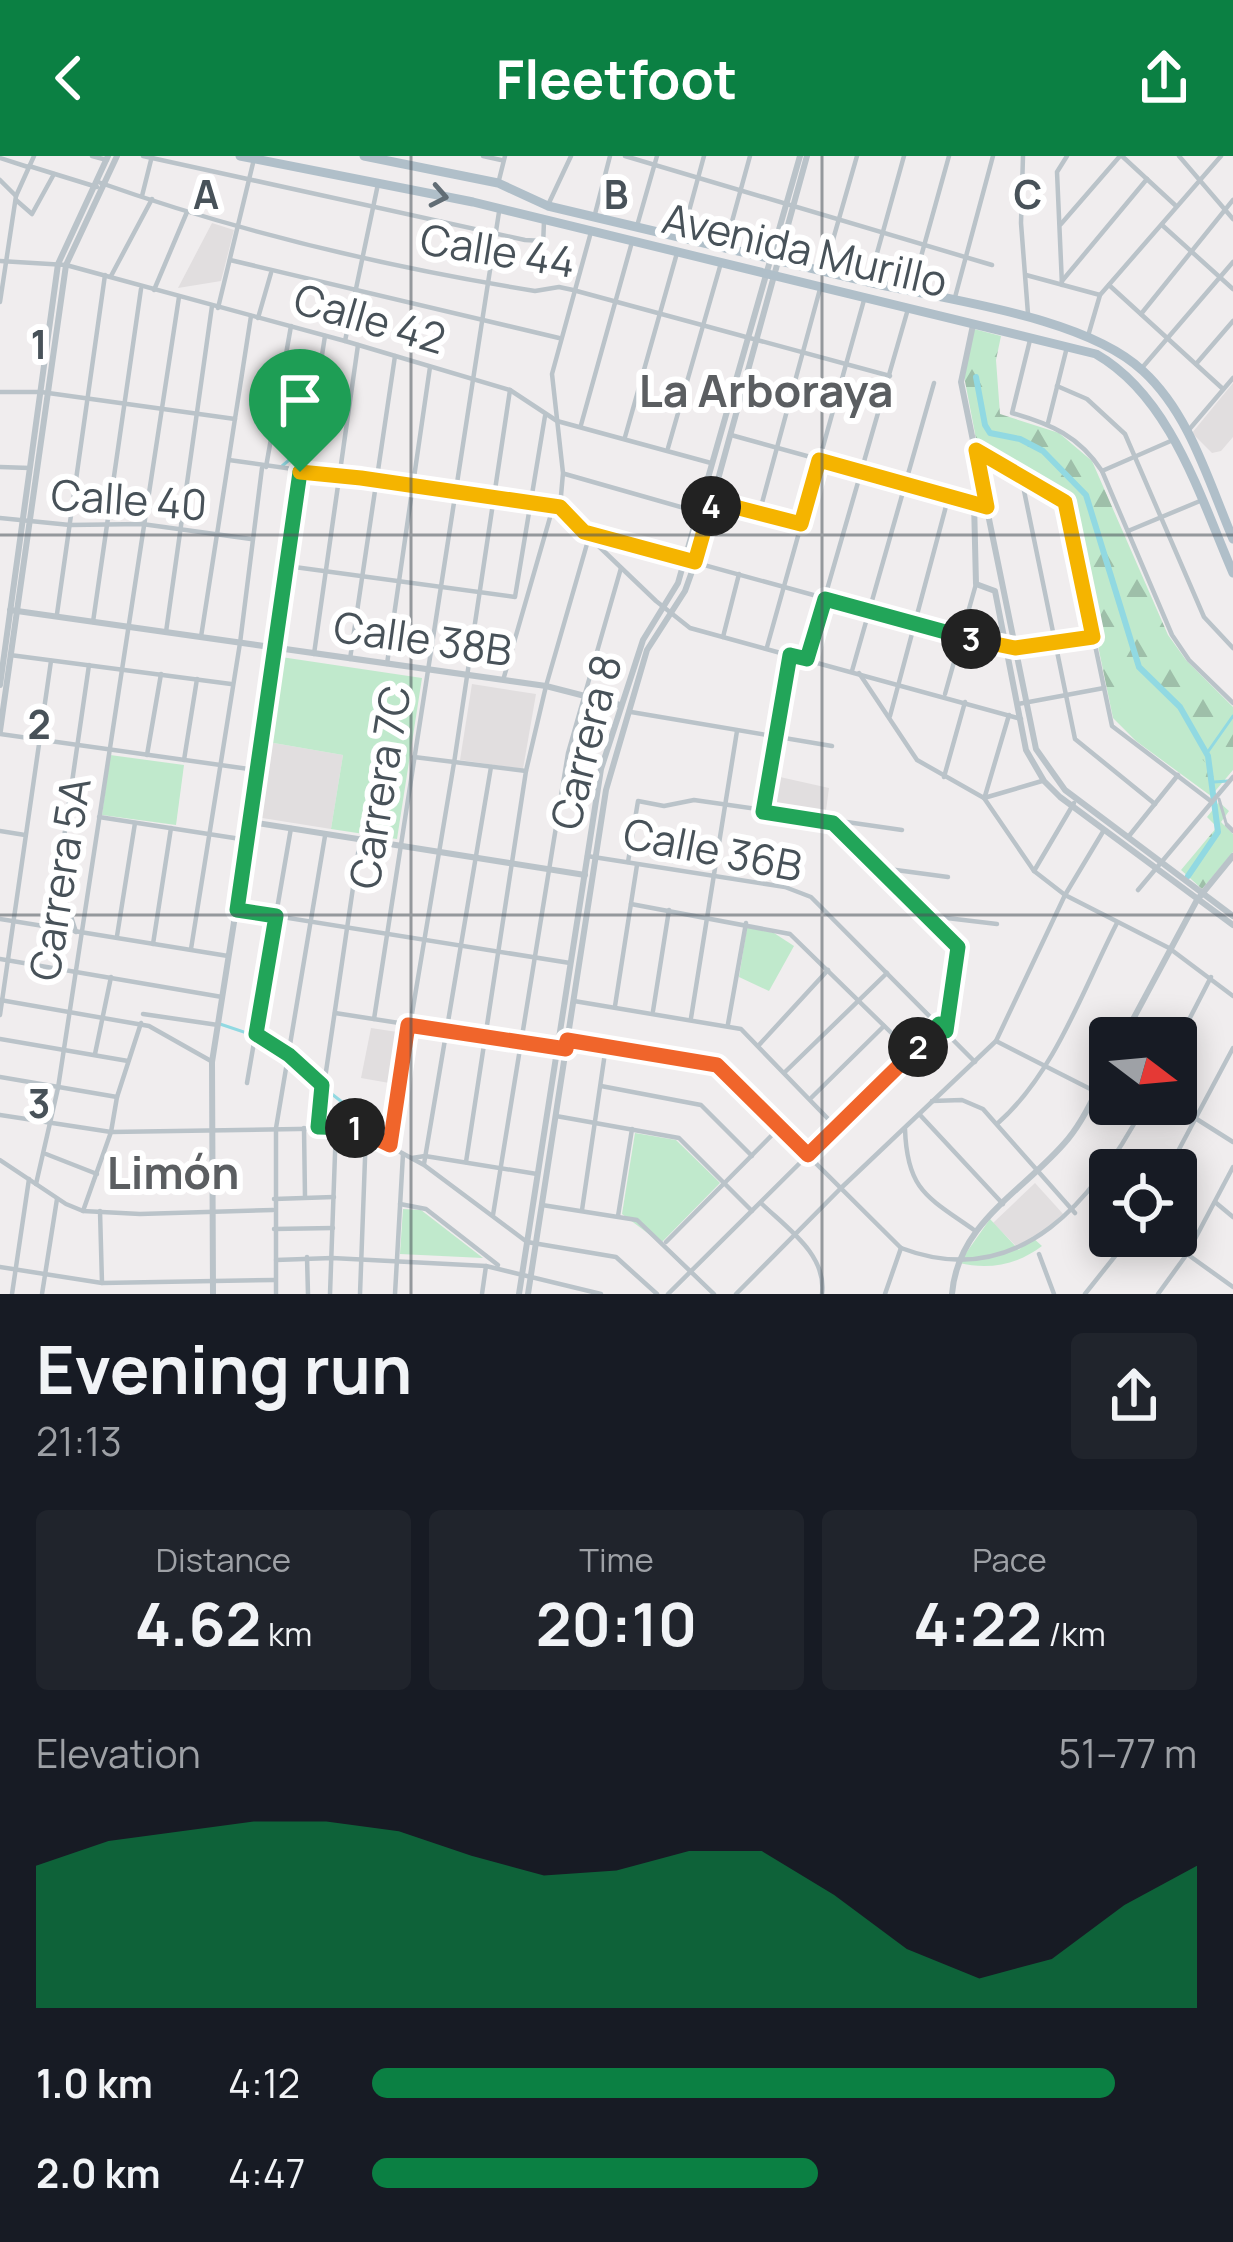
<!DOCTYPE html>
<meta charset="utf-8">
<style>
:root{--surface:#171b24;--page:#20242c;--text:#f1f3f6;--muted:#9ea1a6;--accent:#0b8043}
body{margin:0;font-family:Manrope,sans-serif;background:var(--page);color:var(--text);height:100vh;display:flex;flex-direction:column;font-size:45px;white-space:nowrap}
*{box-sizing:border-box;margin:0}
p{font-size:39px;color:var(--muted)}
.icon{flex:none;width:66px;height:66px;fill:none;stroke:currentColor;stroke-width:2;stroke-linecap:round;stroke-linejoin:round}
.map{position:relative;height:1138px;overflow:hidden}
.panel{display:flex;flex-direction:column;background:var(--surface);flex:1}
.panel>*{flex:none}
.needle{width:78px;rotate:106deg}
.controls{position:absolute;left:1089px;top:861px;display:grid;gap:24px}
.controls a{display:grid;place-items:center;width:108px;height:108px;border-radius:12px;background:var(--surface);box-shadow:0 6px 30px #0003;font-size:60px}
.pin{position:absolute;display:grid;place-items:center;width:102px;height:102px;color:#fff;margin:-123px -51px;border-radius:50% 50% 50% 0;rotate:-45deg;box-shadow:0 0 12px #0007}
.pin .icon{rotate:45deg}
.km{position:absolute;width:60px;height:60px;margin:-30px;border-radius:50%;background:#222;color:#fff;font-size:33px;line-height:60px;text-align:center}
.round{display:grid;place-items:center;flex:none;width:126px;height:126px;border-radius:12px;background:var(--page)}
.summary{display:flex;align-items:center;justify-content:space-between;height:204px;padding:0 36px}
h1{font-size:66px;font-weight:700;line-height:90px}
.metrics{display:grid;grid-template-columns:repeat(3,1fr);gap:18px;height:204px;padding:12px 36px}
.metrics div{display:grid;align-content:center;border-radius:12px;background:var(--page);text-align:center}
.metrics b{font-size:60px;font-weight:700}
.metrics small{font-size:33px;font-weight:400}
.metrics p{font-size:33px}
.chart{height:336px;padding:24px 36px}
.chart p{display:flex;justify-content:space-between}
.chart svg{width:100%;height:216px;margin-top:12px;fill:var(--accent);opacity:.7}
ul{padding:0 36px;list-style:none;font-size:39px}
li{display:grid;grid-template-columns:192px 144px 1fr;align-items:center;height:90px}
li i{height:30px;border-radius:15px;background:var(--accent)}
header{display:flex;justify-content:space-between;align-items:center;height:156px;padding:0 36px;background:var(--accent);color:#fff;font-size:54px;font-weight:700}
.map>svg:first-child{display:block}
</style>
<header><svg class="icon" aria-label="back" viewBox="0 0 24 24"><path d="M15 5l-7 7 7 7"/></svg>Fleetfoot<svg class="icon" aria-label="share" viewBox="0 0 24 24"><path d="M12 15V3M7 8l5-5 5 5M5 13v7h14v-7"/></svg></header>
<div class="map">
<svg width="1233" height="1138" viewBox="0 0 1233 1138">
<defs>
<pattern id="forest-firs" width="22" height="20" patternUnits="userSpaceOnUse" patternTransform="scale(3)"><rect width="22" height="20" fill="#c0e9cc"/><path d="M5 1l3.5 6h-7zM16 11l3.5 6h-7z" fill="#9ebfa9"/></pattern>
</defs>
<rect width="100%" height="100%" fill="#f0edee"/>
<g fill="#e1dedf">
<path d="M212,67L234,74L221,125L178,132Z"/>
<path d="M1233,227V281L1221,295L1212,297L1192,277Z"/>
<path d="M472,528L536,538L523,613L460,604Z"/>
<path d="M268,586L343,599L331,673L256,661Z"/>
<path d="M771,619L829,632L825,662L766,653Z"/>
<path d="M371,872L404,877L395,928L361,922Z"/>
<path d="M1035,1027L1064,1059L1020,1094L993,1067Z"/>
</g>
<g fill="url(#forest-firs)">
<path d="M974,173L1001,180L996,204L1000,258L1059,277L1092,305L1168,479L1186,504L1233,551V614L1211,640L1136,585L1113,562L1068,345L1064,339L978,293L964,220Z"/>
<path d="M1219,646L1229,655L1221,666L1233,678V696L1202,733L1181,714L1217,671L1207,661Z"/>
</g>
<g fill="#c0e9cc">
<path d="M281,501L422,522L397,683L331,673L343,599L268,586Z"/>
<path d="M1134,537L1209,610L1202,633L1113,561Z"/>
<path d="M110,599L184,609L176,669L102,659Z"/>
<path d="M747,771L774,777L794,790L769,835L739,821Z"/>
<path d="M635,977L676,984L720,1027L661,1087L622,1058Z"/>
<path d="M403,1053L421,1054L483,1102L400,1098Z"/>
<path d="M990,1063L1019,1094L1032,1081L1042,1090C1017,1109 989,1114 959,1107Z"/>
</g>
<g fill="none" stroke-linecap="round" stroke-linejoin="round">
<g stroke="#91d9e2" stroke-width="3">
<path d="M282,310L307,289"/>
<path d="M1207,597L1233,560"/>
<path d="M1214,626L1228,625"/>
<path d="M220,868L256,880"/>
<path d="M323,931L390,984"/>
</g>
<path stroke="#91d9e2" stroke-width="6" d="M976,221L985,269L990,277L1020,283L1043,295L1086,339L1139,511L1180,551L1208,600L1218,676L1188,720"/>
<path stroke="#bac3c9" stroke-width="3" d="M1219,643L1226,667"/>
<g stroke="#bac3c9" stroke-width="4.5">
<path d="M92,0L107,4"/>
<path d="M143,0L525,84L543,85"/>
<path d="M483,0L501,4"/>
<path d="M625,0L992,109"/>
<path d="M1023,0L1021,67L1028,158"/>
<path d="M1122,0L1175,49"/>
<path d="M1179,0L1233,63"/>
<path d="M0,2L28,11"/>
<path d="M29,10L97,31"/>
<path d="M0,24L16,40"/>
<path d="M499,24L505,0"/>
<path d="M98,26C239,76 387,111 535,135L559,131L573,134L890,220"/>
<path d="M142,40L152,0"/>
<path d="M16,44L32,58L54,18"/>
<path d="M548,49L571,0"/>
<path d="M595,58L610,0"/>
<path d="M1061,68L1120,0"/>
<path d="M1162,69L1233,133"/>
<path d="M637,70L657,0"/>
<path d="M682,81L704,0"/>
<path d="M725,91L750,0"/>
<path d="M230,104L559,182"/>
<path d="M0,105L66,109L345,185L510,234L557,265L711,307"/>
<path d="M824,115L857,0"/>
<path d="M542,116L544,65"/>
<path d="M1026,119L1100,139"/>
<path d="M111,120L152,43"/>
<path d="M1062,125L1147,23"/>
<path d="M869,126L904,0"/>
<path d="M1062,129L1057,16L1067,0"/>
<path d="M1109,129L1223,233"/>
<path d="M912,133L949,0"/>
<path d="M154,134L187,56"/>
<path d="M954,145L993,0"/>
<path d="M0,146L16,40L34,0"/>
<path d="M218,152L254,3"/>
<path d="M1141,158L1233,44"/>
<path d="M258,162L271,117"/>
<path d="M1088,180L1100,139L1221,0"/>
<path d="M1030,184L1012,257C1051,268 1079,280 1102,315L1172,479L1189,504L1233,547"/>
<path d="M345,185L378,28"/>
<path d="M1196,208L1233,165"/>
<path d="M1141,213L1233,106"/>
<path d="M1057,230L1087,243L1125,278L1204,461L1233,492"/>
<path d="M0,236H41L235,263"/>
<path d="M1048,267L1067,191"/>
<path d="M581,269L632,86"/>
<path d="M1187,276L1233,222"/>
<path d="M731,279L974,346"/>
<path d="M625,281L677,97"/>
<path d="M668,292L721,107"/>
<path d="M976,294L1065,346L1112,570L1212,646"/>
<path d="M229,304L560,351L584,376L1006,492L1093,481"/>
<path d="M0,311L30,312"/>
<path d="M266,311L291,170"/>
<path d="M1102,315L1173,284"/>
<path d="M565,318L698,356"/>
<path d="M1021,320L1075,583L1155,648"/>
<path d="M714,345L801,368"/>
<path d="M759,358L820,133"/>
<path d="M0,362L70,369L142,368L251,383"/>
<path d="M1128,375L1200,345"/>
<path d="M588,380L656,445L690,472L1021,563"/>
<path d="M287,410L515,441L545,260"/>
<path d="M57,458L105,119"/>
<path d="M93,466L141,133"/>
<path d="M166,476L212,150"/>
<path d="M201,481L251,160"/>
<path d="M723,481L739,418"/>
<path d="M767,491L864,144"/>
<path d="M277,493L300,317L307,294L325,180"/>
<path d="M314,498L358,189"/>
<path d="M10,499L231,528"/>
<path d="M350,503L395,200"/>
<path d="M807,503L908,153"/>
<path d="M387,508L430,211"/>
<path d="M852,515L934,227"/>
<path d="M859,517L917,604L984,642L1034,715L1065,739L1169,792L1233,840"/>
<path d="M504,521L551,358L560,351L563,317L552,218L591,76"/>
<path d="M945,538L976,428"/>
<path d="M1018,548L1104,532"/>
<path d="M631,556L832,590"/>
<path d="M890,560L949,339"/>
<path d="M0,578L256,614"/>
<path d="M147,599L161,518"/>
<path d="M414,601L526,615"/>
<path d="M184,604L197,523"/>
<path d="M944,621L965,546"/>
<path d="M985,640L1009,559"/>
<path d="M984,642L1042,625"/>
<path d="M763,656L790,498"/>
<path d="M99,661L247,684"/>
<path d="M833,667L958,791L946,873"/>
<path d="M1227,669L1233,675"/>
<path d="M0,675L25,679"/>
<path d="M1129,680L1178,619"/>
<path d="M587,700L785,731L811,741L975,906"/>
<path d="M628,706L638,645L664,650L694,644L902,674"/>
<path d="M881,712L948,721"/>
<path d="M1034,715L1074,647"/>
<path d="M1138,734L1233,621"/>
<path d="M631,748L790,778L912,897"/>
<path d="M238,754L570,807"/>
<path d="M930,760L997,768"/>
<path d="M0,763L228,800"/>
<path d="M76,776L62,733L60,709L89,509"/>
<path d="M117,780L135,667"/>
<path d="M153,788L171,672"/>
<path d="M191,793L240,487L262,312"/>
<path d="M0,803L222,841"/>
<path d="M0,844L149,870L211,905"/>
<path d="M574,845L741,873L836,971"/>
<path d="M615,850L637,709"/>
<path d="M653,855L669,754"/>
<path d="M335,857L560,892"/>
<path d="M143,858L218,869"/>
<path d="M0,859L51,505"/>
<path d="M691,862L737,575"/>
<path d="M374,863L499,56"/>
<path d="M728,868L746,767"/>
<path d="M256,878L289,899L322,929"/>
<path d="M0,883L128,905"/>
<path d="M565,884L717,909L901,1092C1022,1138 1097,1039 1145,948"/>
<path d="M996,885L1110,943"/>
<path d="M759,889L828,814"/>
<path d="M1176,889L1211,821"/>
<path d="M95,898L111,821"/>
<path d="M785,916L887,817"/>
<path d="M0,921L117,941"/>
<path d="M247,927L291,672"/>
<path d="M601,930L701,949L752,1000"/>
<path d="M811,942L884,870"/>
<path d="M932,945L962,944L983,953L1075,1057"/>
<path d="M1133,948L1195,962L1233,986"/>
<path d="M0,959L111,976L356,972L424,1009L527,1086L616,1101L657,1138"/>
<path d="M556,960L679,982L752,1055"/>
<path d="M921,960L1003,1048"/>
<path d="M998,967C1055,917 1083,833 1117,767"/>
<path d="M318,970L360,684"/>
<path d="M304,972L305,1041"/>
<path d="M905,973C907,1034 927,1041 974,1074"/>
<path d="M390,989L454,607L510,234"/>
<path d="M46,998L97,1018"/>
<path d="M412,1002L425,1000L537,1018"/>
<path d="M0,1004L66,1048L83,1055L140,1058L273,1054"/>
<path d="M466,1006L526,615L546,530L589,381"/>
<path d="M424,1008L491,611"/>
<path d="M1168,1014L1233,892"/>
<path d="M36,1028L58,932L179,141"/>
<path d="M274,1043L334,1041"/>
<path d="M1215,1046L1233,1061"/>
<path d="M400,1048L426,1053L498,1109"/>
<path d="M762,1048C788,1073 827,1099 822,1138"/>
<path d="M542,1049L637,1064L714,1138"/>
<path d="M582,1054L606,890"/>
<path d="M83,1055L111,976L117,941L141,867"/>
<path d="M100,1055L102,1127"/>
<path d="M493,1059L568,597L621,412"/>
<path d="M618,1060L632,973"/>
<path d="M274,1073L333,1072"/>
<path d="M666,1086L780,971"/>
<path d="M1039,1098L1054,1138"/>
<path d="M1187,1098L1233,1131"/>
<path d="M307,1101L308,1138"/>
<path d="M276,1104L332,1102L486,1110L601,1138"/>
<path d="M0,1111L102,1127L275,1124"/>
<path d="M12,1138L29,1023"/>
<path d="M42,1138L57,1043"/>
<path d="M276,1138V972L325,680"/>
<path d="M330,1138L336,970"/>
<path d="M360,1138L366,976"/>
<path d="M395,1138L403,998"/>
<path d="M482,1138L486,1110"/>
<path d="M668,1138L939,869"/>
<path d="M736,1138L840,1033L996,885L1065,739L1104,674"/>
<path d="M885,1138L901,1092"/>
<path d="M1085,1138L1131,1080"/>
<path d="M1158,1138L1187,1098L1233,1011"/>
</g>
<g stroke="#bac3c9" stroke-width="6">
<path d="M973,169L961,226L1036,593L1065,634L1233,760"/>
<path d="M987,351L974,346L976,428L995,435L1026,594L1044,625L1060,641L1233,769"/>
<path d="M10,454L546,530L620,549"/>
<path d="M0,529L58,108L108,0"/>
<path d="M0,575L66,109L117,0"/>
<path d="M251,666L585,719"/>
<path d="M1123,882L1197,744L1233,700"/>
<path d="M213,1138L212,906L277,493"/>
<path d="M519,1138L601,613L643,484L678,427L800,0"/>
<path d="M528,1138L606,634L647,494L685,435L695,407L807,0"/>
<path d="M952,1138C958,1065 1025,1035 1068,983C1086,961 1097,933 1110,908"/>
</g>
<g stroke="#b0bfc9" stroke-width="9">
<path d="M240,0L473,46L1096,198C1171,241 1200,341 1233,417"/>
<path d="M364,0L498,27L548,50C658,76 767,102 877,128C954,145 1087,162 1143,215C1190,258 1209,327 1233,383"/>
</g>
</g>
<defs><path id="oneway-chevron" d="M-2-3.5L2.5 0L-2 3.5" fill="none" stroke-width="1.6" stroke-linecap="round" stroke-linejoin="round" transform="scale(3)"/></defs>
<use stroke="#626d75" href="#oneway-chevron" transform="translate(439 40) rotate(11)"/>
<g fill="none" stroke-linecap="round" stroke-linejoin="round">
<defs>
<path id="split-1" d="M300,316L237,754L276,760L256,878L289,899L322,929L318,971L355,972"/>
<path id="split-2" d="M355,972L390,989L408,869L566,893L567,884L717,909L808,999L918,891"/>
<path id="split-3" d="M918,891L939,868L946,875L958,791L833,667L763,656L790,499L807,503L825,443L971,483"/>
<path id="split-4" d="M711,350L712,345L801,368L819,304L987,351L976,294L1065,346L1093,481L1015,492L971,483"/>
<path id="split-5" d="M300,316L361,322L560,351L584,376L695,406L711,350"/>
</defs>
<use href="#split-1" stroke="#fff" stroke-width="24"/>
<use href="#split-2" stroke="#fff" stroke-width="24"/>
<use href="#split-3" stroke="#fff" stroke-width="24"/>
<use href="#split-4" stroke="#fff" stroke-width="24"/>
<use href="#split-5" stroke="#fff" stroke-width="24"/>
<use href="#split-1" stroke="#22a559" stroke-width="15"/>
<use href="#split-2" stroke="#f0652b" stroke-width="15"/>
<use href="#split-3" stroke="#22a559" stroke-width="15"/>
<use href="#split-4" stroke="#f5b400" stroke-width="15"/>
<use href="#split-5" stroke="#f5b400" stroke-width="15"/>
</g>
<path fill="none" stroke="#485259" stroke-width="3" stroke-opacity="0.55" d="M411,0V1138M822,0V1138M0,379H1233M0,759H1233"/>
<g text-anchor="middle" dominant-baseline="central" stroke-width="12" stroke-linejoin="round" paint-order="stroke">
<g font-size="42" fill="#485259" stroke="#fff">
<text transform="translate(805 93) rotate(13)">Avenida Murillo</text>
<text transform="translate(498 94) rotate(9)">Calle 44</text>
<text transform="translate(370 162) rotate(16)">Calle 42</text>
<text transform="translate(129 343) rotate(4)">Calle 40</text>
<text transform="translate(423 482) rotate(8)">Calle 38B</text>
<text transform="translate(585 586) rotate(-76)">Carrera 8</text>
<text transform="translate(379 631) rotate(-81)">Carrera 7C</text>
<text transform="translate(713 693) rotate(11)">Calle 36B</text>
<text transform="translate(59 723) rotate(-81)">Carrera 5A</text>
</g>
<g font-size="45" font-weight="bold" fill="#5b5e61" stroke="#fff">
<text x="766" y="234">La Arboraya</text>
<text x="173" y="1016">Limón</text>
</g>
</g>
<g font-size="39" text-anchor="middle" font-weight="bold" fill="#485259" stroke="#fff" stroke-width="12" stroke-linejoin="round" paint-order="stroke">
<text x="206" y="53">A</text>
<text x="616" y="53">B</text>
<text x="1028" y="53">C</text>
<text x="39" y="203">1</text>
<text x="39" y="583">2</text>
<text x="39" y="962">3</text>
</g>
</svg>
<div class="controls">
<a><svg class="needle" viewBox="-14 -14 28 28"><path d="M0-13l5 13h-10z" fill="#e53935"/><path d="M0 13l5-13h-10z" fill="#9ea1a6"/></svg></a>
<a><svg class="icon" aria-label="locate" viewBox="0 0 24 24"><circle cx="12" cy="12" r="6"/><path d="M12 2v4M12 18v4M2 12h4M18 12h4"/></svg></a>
</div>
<div class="pin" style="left:300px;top:316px;background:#1e9e55"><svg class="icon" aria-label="arrive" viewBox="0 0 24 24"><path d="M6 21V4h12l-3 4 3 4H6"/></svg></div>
<b class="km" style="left:355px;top:972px">1</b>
<b class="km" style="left:918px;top:891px">2</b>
<b class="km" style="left:971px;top:483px">3</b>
<b class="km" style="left:711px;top:350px">4</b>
</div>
<section class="panel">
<div class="summary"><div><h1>Evening run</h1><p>21:13</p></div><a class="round"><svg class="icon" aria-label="share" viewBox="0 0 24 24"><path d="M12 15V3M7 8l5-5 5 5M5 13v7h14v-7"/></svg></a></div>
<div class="metrics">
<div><p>Distance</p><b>4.62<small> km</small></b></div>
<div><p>Time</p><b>20:10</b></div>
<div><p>Pace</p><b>4:22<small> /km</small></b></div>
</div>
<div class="chart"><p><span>Elevation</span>51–77 m</p>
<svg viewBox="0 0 160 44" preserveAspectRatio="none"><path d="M0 44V15L10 10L20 8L30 6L40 6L50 8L60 13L70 17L80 16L90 12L100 12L110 21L120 32L130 38L140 34L150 23L160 15V44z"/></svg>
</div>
<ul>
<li><b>1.0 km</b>4:12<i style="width:90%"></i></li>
<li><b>2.0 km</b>4:47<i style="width:54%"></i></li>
</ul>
</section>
